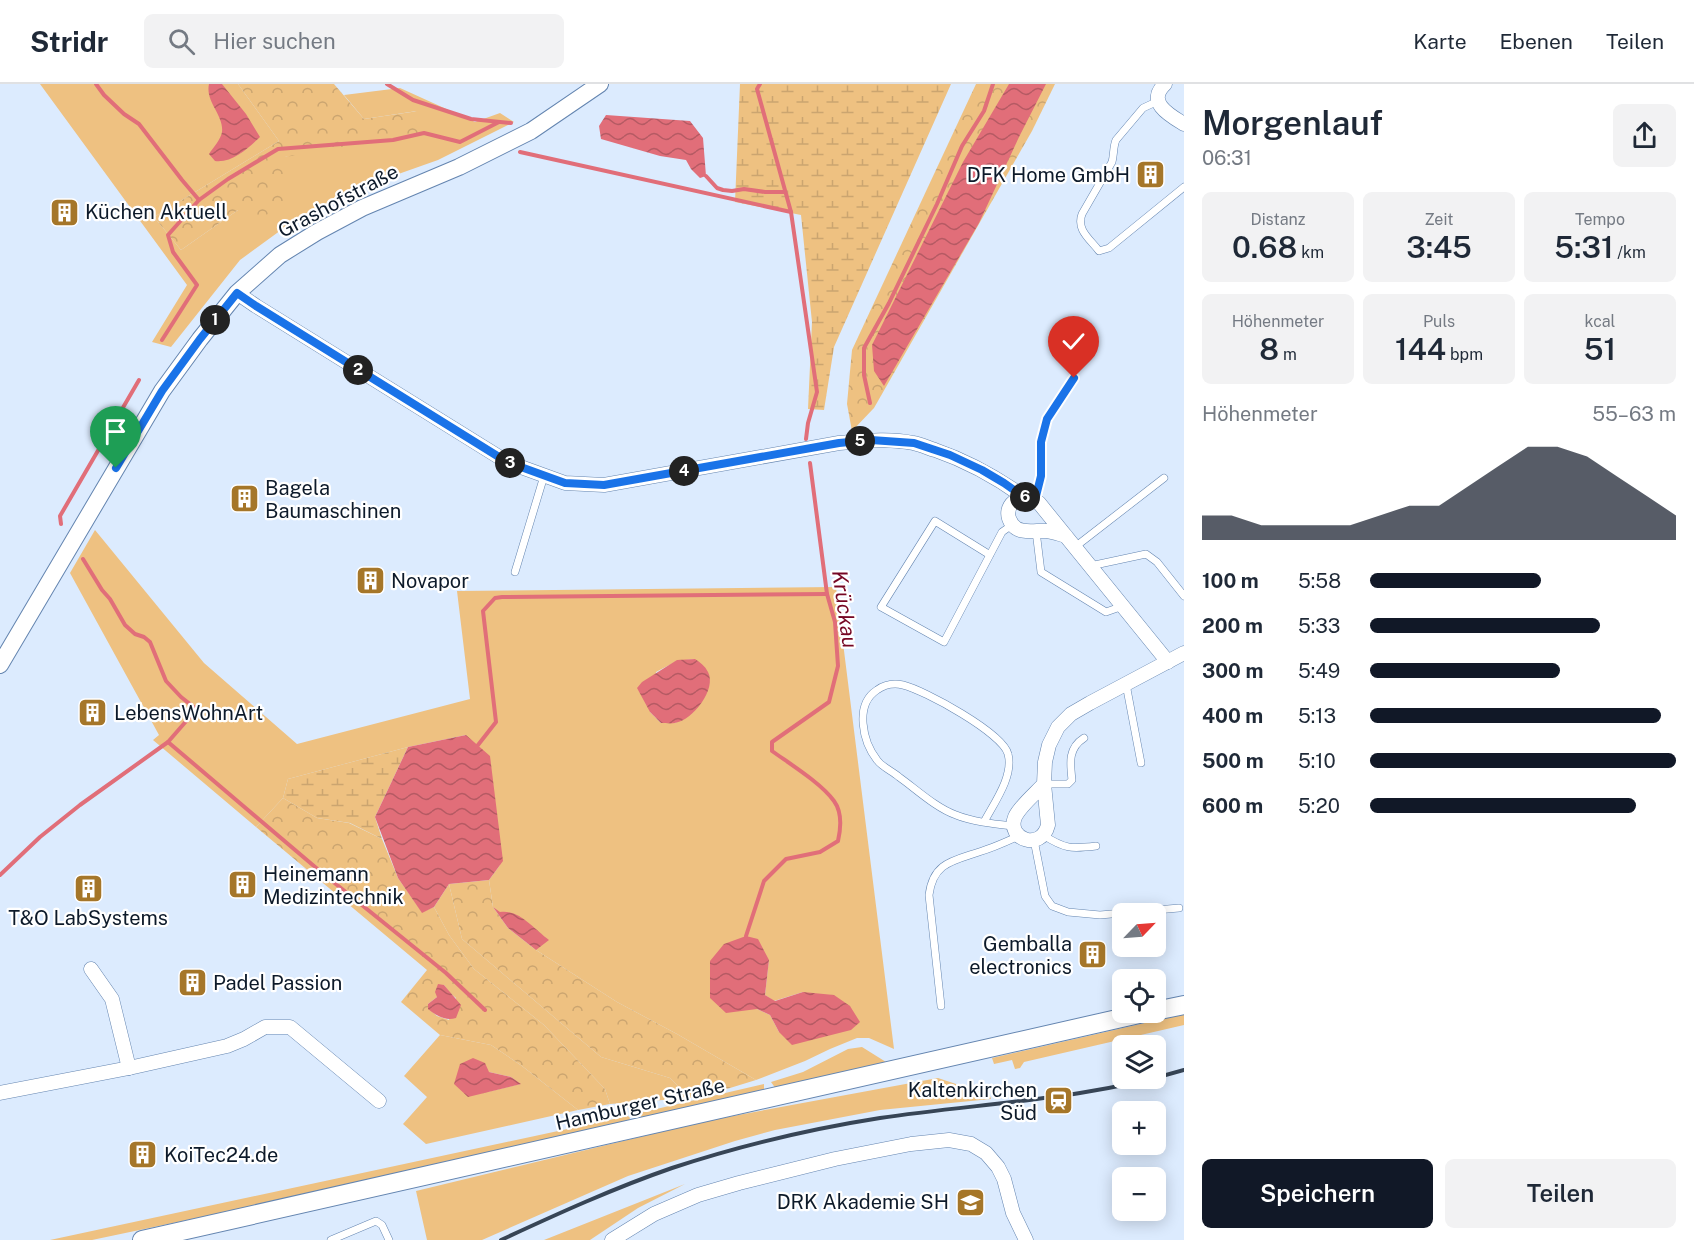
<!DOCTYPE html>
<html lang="de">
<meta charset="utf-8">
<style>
:root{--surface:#fff;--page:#f2f2f3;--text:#1f2937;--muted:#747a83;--line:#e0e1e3;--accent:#111827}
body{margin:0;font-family:"Public Sans",sans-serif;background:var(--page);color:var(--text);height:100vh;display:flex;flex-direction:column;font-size:22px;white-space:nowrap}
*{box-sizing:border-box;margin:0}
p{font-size:20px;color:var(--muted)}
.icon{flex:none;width:33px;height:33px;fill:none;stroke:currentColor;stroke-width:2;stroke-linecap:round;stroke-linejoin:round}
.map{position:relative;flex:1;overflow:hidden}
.drawer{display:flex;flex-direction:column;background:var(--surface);width:510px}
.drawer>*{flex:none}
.needle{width:39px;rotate:65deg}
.controls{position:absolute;left:1112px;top:819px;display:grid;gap:12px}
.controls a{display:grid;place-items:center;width:54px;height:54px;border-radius:9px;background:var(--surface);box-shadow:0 3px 15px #0003;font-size:30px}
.pin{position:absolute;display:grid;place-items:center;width:51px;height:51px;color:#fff;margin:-62px -26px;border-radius:50% 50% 50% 0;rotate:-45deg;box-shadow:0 0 6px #0007}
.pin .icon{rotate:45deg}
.km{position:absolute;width:30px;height:30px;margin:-15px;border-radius:50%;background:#222;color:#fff;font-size:16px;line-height:30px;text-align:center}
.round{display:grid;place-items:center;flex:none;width:63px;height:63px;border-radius:9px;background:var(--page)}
.overview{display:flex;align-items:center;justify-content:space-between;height:102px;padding:0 18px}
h1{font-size:33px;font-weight:600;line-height:45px}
.metrics{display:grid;grid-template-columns:repeat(3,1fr);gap:9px;height:102px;padding:6px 18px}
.metrics div{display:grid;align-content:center;border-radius:9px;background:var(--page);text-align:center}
.metrics b{font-size:30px;font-weight:600}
.metrics small{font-size:16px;font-weight:400}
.metrics p{font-size:16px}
.chart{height:168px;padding:12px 18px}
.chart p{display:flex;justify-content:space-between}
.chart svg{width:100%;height:108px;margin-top:6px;fill:var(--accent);opacity:.7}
.cta{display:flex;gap:12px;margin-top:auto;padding:12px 18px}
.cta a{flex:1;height:69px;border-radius:9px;background:var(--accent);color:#fff;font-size:24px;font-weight:600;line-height:69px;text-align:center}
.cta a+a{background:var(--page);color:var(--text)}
ul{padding:0 18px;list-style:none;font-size:20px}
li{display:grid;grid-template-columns:96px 72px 1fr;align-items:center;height:45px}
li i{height:15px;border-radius:8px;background:var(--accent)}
header{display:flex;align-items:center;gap:36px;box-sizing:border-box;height:84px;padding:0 30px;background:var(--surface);border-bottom:2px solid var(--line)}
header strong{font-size:28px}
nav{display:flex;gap:33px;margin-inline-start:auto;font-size:21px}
.search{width:420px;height:54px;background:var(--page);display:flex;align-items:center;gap:15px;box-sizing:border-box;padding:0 21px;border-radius:9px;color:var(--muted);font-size:22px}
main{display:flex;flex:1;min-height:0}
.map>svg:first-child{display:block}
</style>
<header>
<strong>Stridr</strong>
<div class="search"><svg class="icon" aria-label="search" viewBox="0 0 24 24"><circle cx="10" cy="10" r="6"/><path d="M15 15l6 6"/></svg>Hier suchen</div>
<nav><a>Karte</a><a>Ebenen</a><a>Teilen</a></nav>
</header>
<main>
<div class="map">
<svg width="1184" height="1156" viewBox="0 0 1184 1156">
<defs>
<pattern id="forest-crowns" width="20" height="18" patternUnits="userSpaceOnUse" patternTransform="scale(1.5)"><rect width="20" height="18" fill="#eec181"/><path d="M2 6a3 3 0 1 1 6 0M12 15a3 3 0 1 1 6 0" fill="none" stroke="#cba570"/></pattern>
<pattern id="wetland-marsh" width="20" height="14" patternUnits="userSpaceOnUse" patternTransform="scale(1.5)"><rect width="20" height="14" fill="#eec181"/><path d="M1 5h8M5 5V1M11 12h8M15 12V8" fill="none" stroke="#cba570"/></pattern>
<pattern id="water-waves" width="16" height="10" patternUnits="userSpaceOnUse" patternTransform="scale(1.5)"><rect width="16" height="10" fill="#e16e79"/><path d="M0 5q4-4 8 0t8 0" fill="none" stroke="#b55a63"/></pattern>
</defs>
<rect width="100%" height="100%" fill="#dcebfe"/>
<g fill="#eec181" fill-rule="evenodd">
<path d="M40,0H238L279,57L154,133L181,166L238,126L285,73L417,27L364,35L344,11L400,4L475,38L500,29L514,38L438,76L356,105L299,133L240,176L171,263L152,258L187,201Z"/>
<path d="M95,446L204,579L297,660L470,615L457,507L836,503L894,965L869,954H857L830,965L805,977L756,996L677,950L617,918L536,866L493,823L489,796L500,781L466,651L408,663L288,695L283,714L256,743L153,656L159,651L70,489ZM694,575L676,639H661L650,628L656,588L677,577ZM769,875L765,911L774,917L803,908L779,948L770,931L757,925Z"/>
<path d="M449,800L462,855L601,973L670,994L690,1014L610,1020L605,1005L544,941L474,885L449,851L434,823Z"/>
<path d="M1184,930V941L1024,978L1020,984L1015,985L1012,976L994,980L992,974Z"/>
<path d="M440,951L491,961L522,982L578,1026L426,1060L403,1040L427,1013L404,992ZM489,988L511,993L520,1000L487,1008Z"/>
<path d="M862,963L886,978L776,1005L771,998L803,988L848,965Z"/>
<path d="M938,994L977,1007L989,1009L991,1015L880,1026L775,1046L735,1057L628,1092L482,1156H427L416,1107L706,1037Z"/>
<path d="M764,1000V1008L642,1035L639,1029Z"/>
<path d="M628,1032L630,1034L628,1039L353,1101L92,1156H50Z"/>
<path d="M685,1100L638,1124L590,1156H544Z"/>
</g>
<g fill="url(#forest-crowns)" fill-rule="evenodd">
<path d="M238,0H334L364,35L418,27V51L285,73L286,120L261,134L238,126L181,166L154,133L279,57Z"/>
<path d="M976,0H1055L1032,47L874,324L852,347L847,320L852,266Z"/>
<path d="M283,714L317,734L349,739L382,755L398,794L422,828L434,823L449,851L474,885L544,941L605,1005L610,1020L578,1026L522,982L491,961L440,951L401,918L427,886L256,743ZM444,901L450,909L456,914L449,936L437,932L428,924V920L437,913Z"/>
<path d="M489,796L493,823L508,844L536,866L617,918L677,950L756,996L730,1004L690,1014L670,994L601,973L462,855L449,800Z"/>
</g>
<g fill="url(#wetland-marsh)">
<path d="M740,0H951L834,263L824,326L808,325L812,238L801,131L735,118Z"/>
<path d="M408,663L375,733L382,755L350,739L317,734L283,714L288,695Z"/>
</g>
<g fill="url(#water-waves)">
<path d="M209,0H222L246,30L260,53C248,64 233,79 215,77L209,70C213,64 221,55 222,48C224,31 205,18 209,0Z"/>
<path d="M1009,0H1046L1019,53L979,139L884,302L874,287L872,261L963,78Z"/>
<path d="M606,31L690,37L703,54L706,92L700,94L691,85L686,76L660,72L601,55L599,42Z"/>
<path d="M695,575C700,578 705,582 708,588C717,605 693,636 675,639C671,640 665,639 661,639L650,628L637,604L642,598L677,576Z"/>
<path d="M466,651L490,672L503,777L489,796L449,800L434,823L422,829L398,794L375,733L408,663Z"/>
<path d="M493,823L500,828C519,825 534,845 549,856L536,866L508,844Z"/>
<path d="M746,852L758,855L769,876L765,911L775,917L803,908L834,911L850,922L860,938L851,946L792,961L779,948L770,931L757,925L726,929L710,914V877L724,860Z"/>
<path d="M438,900L444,901L461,921L456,934C445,937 437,932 428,925V920L437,913L435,908Z"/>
<path d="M473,974L485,979L489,988L511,993L521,1000L468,1013L454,1000L460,980Z"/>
</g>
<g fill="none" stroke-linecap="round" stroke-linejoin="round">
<g stroke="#e16e79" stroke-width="4">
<path d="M96,0L104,11L124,30L139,40L182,96L199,116"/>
<path d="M387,0L413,16L471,35L511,39"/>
<path d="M760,0L757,5L791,128L817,308L808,339L806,355"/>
<path d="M520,68L791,128"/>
<path d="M706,92L717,104L723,106L732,107L744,105L765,108H785"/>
<path d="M162,256L197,201L173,168L168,151L199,116L228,95L278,65L393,56L424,49L460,58L499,38"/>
<path d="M870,319L864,291V264L889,219L937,120L962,62L984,27L993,0"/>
<path d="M61,440L60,432L139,296"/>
<path d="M83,475L102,506L110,515L125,541L135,550L144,553L150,558L166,597L181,613L195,624V627L168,658L321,788L446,889L485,926"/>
<path d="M478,661L496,638L483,527L495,514L502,513L827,510"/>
<path d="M0,791L40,753L80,721L168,658"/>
<path d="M746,852L764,797L786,775L820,768L838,757C841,744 842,728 834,717C821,699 790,680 772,667V658L829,618L838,582L835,538L827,510L810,379"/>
</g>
<defs>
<g id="service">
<path d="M1158,17L1143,24L1116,56C1113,63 1114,71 1112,78L1082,130C1076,146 1090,155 1099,167L1109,164L1184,103"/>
<path d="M1035,416L1041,392V358L1047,335L1074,294"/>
<path d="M1036,447L1041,488L1106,528L1123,522"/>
<path d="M1075,463L1164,394"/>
<path d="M990,471L935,437L881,523L944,558L1002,448L1012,441"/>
<path d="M1090,482L1146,470L1157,478L1184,512"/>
<path d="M515,488L544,392"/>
<path d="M1126,600L1141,679"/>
<path d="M1044,700H1068L1072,696C1070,679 1068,664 1084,654"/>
<path d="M984,738C994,719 1014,692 1008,670C1003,649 924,606 903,601C894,599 884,601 877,606C854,621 863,658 877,676C882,683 892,687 899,693C916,705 936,724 956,731C973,738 995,740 1014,742"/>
<path d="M1043,751C1065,765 1071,765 1096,762"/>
<path d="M1034,756L1045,812L1052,822L1068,828L1100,831L1179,824"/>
<path d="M941,922L929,811C933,779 952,777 979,768C993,764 1006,758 1019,752"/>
<path d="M331,1156L376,1137L382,1141L389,1156"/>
</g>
<g id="minor">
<path d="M1165,0C1146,18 1169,31 1184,40"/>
<path d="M237,209L256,222L507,378L565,399L604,401L839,359C864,357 889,354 913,359C920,360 928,364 935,366C967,377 996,393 1024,413"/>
<path d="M1066,452C1060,450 1053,448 1047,447C1036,446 1019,451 1012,440C999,422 1022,405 1039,419L1168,578"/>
<path d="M1044,700C1036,709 1020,722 1015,733C1006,755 1041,768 1048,741L1044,700L1045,678L1049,661L1058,643L1071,630L1090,619L1184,569"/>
<path d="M91,885L112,915L129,984"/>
<path d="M0,1009L129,984L227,962L244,955L265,943H290L379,1017"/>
<path d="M612,1156L654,1130L698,1111L739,1099L835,1075L911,1060L949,1056L971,1060L986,1069L998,1083L1004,1095L1013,1129L1026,1156"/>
</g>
<path id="tertiary" d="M0,581L162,307L200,255L237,209L280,171L317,148L362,124L459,83L531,47L600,0"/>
<g id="secondary">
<path d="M1155,927L1184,921"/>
<path d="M142,1156L1148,928"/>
</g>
</defs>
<use href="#service" stroke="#6485b0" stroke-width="8"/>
<use href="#minor" stroke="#6485b0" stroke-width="15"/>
<use href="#tertiary" stroke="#6485b0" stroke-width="18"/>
<use href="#secondary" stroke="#6485b0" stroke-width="20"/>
<use href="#service" stroke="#fff" stroke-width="7"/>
<use href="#minor" stroke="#fff" stroke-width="14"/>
<use href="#tertiary" stroke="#fff" stroke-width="16"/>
<use href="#secondary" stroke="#fff" stroke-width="18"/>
<path stroke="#374556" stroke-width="4" d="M501,1156C557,1130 614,1104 672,1084C739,1062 810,1045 880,1034C981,1019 1085,1016 1184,986"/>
</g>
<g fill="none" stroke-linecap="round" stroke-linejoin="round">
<defs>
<path id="route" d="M116,384L162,307L200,255L237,209L256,222L507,378L565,399L604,401L839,359L871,356L914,359L950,371L982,386L1004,399L1024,413L1035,416L1041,392V358L1047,335L1074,294"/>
</defs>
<use href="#route" stroke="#fff" stroke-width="12"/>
<use href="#route" stroke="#1a73e8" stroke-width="8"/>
</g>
<defs>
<symbol id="building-square" viewBox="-11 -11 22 22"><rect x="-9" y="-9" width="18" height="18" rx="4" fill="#a57629" stroke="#fff"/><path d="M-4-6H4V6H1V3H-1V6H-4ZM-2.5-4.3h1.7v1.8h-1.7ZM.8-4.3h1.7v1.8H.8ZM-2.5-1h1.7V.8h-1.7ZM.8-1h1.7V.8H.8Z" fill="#fff"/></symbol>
<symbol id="station-square" viewBox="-11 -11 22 22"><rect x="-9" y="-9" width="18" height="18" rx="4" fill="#a57629" stroke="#fff"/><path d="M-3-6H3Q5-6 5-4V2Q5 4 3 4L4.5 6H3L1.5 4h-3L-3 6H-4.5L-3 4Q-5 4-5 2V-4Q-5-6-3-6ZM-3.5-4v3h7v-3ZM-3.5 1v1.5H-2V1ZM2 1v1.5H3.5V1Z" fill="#fff"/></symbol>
<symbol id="university-square" viewBox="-11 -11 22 22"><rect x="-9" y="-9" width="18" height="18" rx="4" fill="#a57629" stroke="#fff"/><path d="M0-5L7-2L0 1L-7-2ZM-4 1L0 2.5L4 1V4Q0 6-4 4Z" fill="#fff"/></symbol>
</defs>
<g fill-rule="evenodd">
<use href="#building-square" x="1134" y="74" width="33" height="33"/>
<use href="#building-square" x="48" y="112" width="33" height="33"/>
<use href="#building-square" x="228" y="398" width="33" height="33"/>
<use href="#building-square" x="354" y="480" width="33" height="33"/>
<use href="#building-square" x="76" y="612" width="33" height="33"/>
<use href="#building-square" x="226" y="784" width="33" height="33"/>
<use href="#building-square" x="72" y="788" width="33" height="33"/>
<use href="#building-square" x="1076" y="854" width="33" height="33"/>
<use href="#building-square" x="176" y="882" width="33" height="33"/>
<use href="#station-square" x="1042" y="1000" width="33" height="33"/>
<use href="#building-square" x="126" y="1054" width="33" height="33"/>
<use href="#university-square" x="954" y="1102" width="33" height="33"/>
</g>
<g text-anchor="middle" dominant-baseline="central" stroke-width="4.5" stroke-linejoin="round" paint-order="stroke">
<g font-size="20" fill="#0d1a2a" stroke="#fff" text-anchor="start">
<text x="1130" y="91" text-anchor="end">DFK Home GmbH</text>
<text x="85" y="128">Küchen Aktuell</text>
<text x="265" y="404">Bagela<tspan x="265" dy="23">Baumaschinen</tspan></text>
<text x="391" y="497">Novapor</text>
<text x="114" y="629">LebensWohnArt</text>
<text x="263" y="790">Heinemann<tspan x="263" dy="23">Medizintechnik</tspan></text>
<text x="88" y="834" text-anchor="middle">T&amp;O LabSystems</text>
<text x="1072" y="860" text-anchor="end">Gemballa<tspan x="1072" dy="23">electronics</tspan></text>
<text x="213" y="899">Padel Passion</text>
<text x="1037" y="1006" text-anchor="end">Kaltenkirchen<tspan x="1037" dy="23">Süd</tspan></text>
<text x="164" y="1071">KoiTec24.de</text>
<text x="949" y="1118" text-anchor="end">DRK Akademie SH</text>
</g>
<g font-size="20" fill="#0d1a2a" stroke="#fff">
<text transform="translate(338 117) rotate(-28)">Grashofstraße</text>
<text transform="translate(640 1020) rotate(-13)">Hamburger Straße</text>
</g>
<g font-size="21" font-style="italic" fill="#760724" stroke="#fff">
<text transform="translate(845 525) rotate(82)">Krückau</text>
</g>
</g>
</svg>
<div class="controls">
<a><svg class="needle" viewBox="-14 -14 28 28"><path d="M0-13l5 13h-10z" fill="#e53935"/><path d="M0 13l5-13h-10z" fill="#747a83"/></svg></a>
<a><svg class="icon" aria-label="locate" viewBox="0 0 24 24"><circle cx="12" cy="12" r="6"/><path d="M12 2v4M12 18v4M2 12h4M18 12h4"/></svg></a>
<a><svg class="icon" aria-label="layers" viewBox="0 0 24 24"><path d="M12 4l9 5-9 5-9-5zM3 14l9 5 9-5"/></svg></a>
<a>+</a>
<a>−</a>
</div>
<div class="pin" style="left:116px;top:384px;background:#1e9e55"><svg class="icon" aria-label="arrive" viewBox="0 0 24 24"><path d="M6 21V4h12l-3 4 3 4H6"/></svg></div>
<div class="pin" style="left:1074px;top:294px;background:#d93025"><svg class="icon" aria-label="check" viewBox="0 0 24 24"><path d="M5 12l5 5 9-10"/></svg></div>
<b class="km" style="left:215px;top:236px">1</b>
<b class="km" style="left:358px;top:286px">2</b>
<b class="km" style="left:510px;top:379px">3</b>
<b class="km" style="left:684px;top:387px">4</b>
<b class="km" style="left:860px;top:357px">5</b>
<b class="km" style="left:1025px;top:413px">6</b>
</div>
<section class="drawer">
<div class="overview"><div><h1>Morgenlauf</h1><p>06:31</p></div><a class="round"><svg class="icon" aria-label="share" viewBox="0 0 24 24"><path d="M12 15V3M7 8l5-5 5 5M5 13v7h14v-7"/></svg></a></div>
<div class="metrics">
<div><p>Distanz</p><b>0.68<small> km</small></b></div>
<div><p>Zeit</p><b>3:45</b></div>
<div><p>Tempo</p><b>5:31<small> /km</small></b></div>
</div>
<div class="metrics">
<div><p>Höhenmeter</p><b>8<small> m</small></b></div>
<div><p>Puls</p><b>144<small> bpm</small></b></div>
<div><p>kcal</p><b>51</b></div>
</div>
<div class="chart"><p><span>Höhenmeter</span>55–63 m</p>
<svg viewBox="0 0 160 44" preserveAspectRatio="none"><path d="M0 44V34L10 34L20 38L30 38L40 38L50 38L60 34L70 30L80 30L90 22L100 14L110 6L120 6L130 10L140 18L150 26L160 34V44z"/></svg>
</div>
<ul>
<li><b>100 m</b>5:58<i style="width:56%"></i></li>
<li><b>200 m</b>5:33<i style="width:75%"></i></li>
<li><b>300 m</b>5:49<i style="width:62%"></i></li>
<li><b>400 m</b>5:13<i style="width:95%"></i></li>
<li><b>500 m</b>5:10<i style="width:100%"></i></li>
<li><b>600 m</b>5:20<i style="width:87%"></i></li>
</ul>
<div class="cta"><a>Speichern</a><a>Teilen</a></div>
</section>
</main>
